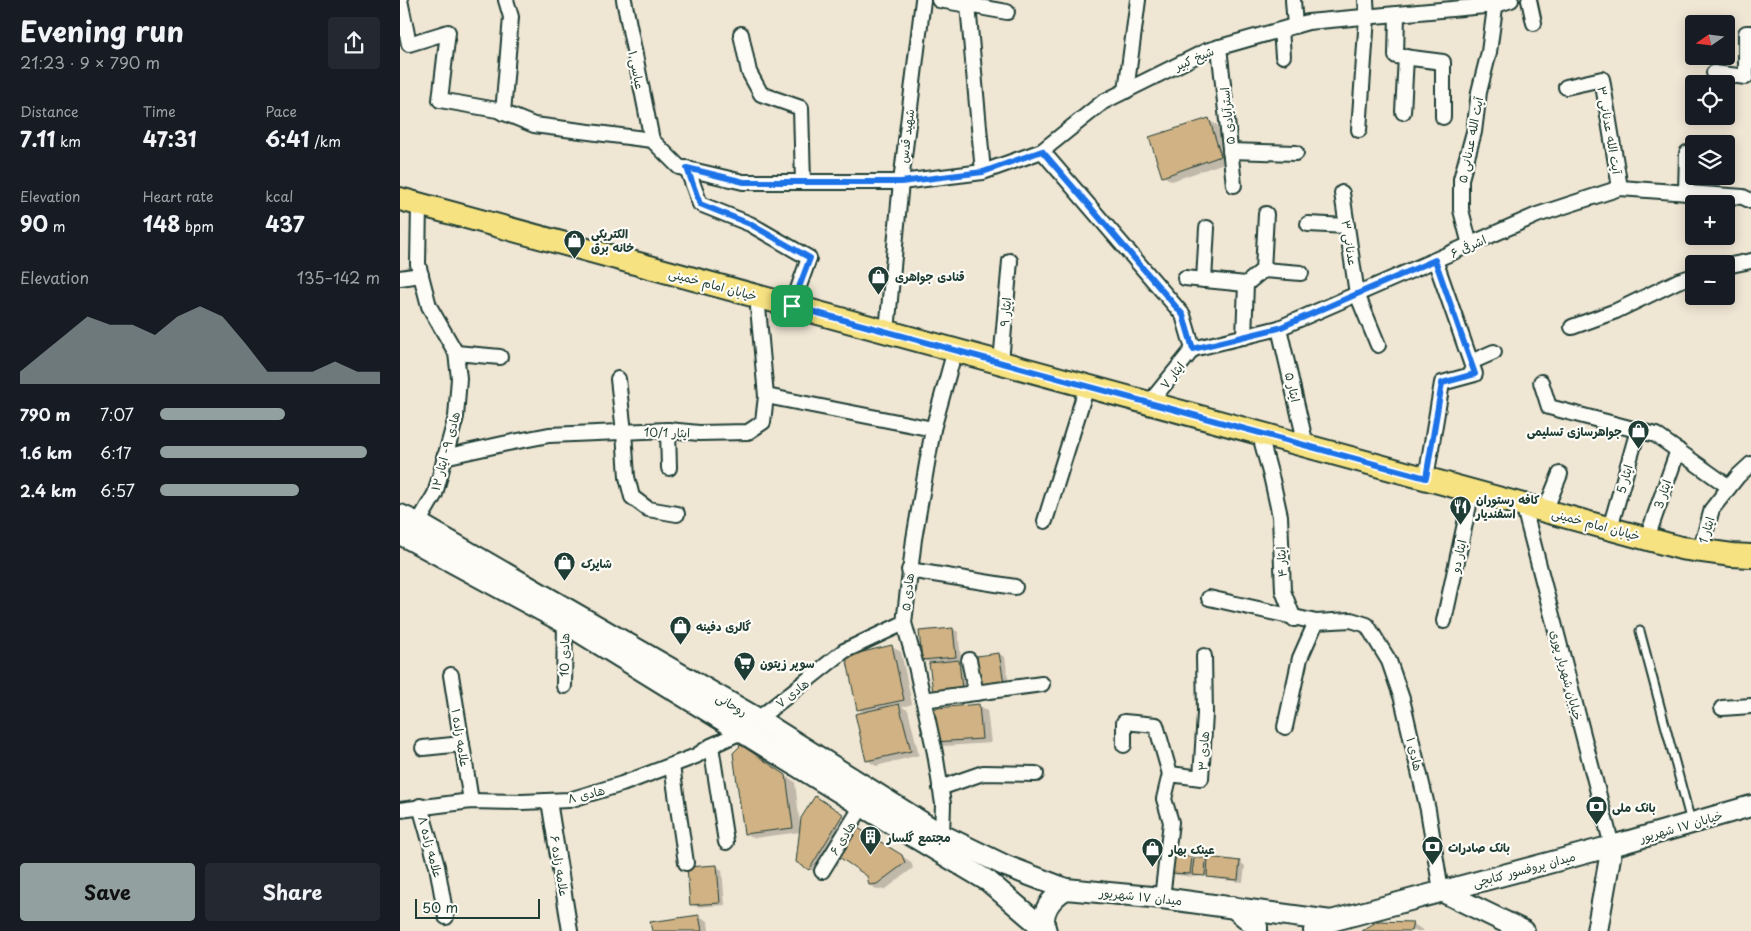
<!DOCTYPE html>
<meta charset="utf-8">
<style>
:root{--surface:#171b24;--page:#242831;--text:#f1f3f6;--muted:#9ea1a6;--accent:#92a19f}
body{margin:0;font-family:"Playpen Sans","Playpen Sans Arabic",sans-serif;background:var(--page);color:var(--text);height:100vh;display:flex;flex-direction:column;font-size:19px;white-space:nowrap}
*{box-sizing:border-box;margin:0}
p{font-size:16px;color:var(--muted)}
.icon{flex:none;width:28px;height:28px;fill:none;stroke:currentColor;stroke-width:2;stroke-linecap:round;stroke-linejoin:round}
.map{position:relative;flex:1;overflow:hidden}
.details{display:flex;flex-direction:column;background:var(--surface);width:400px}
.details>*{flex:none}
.needle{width:32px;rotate:256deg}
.fabs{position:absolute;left:1285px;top:15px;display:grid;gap:10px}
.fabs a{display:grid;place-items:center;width:50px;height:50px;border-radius:5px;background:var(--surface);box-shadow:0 2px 12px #0003;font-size:25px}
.scale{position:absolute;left:15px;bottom:12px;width:125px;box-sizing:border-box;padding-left:5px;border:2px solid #1f3d34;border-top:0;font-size:14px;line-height:18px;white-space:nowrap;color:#1f3d34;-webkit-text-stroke:4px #fdfcf7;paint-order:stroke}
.pin{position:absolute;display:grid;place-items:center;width:42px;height:42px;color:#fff;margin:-21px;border-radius:10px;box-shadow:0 2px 8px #0006}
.round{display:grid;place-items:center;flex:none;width:52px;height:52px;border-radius:5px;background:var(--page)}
.summary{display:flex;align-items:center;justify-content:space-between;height:85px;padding:0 20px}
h1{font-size:28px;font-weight:700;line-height:38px}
.metrics{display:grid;grid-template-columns:repeat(3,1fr);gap:8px;height:85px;padding:5px 20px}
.metrics div{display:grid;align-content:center}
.metrics b{font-size:21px;font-weight:700}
.metrics small{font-size:14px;font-weight:400}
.metrics p{font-size:14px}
.chart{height:140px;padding:10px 20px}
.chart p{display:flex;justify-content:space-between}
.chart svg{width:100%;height:90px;margin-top:5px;fill:var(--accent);opacity:.7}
.button{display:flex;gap:10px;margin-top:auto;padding:10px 20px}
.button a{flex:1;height:58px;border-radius:5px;background:var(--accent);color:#111;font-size:20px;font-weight:700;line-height:58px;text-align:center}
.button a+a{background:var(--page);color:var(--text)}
ul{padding:0 20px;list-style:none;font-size:16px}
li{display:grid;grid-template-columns:80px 60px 1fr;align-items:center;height:38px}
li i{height:12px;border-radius:6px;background:var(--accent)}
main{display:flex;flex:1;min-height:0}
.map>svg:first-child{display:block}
</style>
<main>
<section class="details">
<div class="summary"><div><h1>Evening run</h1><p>21:23 · 9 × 790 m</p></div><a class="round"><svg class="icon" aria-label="share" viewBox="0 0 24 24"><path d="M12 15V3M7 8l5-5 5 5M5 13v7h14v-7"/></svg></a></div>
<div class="metrics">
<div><p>Distance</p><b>7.11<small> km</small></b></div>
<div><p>Time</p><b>47:31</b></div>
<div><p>Pace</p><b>6:41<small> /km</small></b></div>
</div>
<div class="metrics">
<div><p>Elevation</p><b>90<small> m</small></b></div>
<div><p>Heart rate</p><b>148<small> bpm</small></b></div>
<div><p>kcal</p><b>437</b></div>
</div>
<div class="chart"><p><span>Elevation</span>135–142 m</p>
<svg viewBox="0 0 160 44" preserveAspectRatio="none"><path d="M0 44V38L10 29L20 20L30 11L40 15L50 15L60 20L70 11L80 6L90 11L100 24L110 38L120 38L130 38L140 33L150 38L160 38V44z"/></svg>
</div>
<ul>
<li><b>790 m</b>7:07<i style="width:57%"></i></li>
<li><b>1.6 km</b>6:17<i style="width:94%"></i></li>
<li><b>2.4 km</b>6:57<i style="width:63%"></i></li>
</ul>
<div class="button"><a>Save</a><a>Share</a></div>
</section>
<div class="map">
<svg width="1351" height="931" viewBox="0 0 1351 931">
<rect width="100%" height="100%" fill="#f0e6d4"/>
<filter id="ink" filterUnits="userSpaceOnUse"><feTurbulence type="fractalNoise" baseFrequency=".02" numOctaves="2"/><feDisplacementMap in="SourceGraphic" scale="10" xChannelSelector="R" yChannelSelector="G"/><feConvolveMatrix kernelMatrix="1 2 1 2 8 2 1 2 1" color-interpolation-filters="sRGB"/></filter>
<g filter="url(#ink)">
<g fill="#0003">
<path d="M808,120L817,125L830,161L772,181L763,176Z"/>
<path d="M553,629L558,632L561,659L557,660L564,664L568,691L534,692L530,663L523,660Z"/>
<path d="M492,647L501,652L512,704L502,707L508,710L519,755L476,766L467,760L465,713L458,709Z"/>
<path d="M599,654L605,657L609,686L588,689Z"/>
<path d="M578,705L587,710L591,743L544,746L535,741Z"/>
<path d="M350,752L395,782L400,825L424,803L451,820L418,874L397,862L400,832L354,838L345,833Z"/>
<path d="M467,834L511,862L513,868L486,889L478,890L470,885Z"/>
<path d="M791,859L795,861L806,859L809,861L840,862L845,866L843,882L814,879L807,875L795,877L776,875L771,872Z"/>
<path d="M317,867L322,870L325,905L297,907L291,904Z"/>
<path d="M299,916L308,921L309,931H253Z"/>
<path d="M1012,923L1024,931H963Z"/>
</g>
<g fill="#d0b284" stroke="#1f3d34">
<path d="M809,118L821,156L762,177L749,137Z"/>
<path d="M553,628L556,657L522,660L519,631Z"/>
<path d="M492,645L504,700L457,710L446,656Z"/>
<path d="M599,653L604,683L581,686L577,656Z"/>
<path d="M559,660L562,689L533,692L529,663Z"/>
<path d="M499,704L511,751L466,761L455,714Z"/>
<path d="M579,704L582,739L534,742L527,709Z"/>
<path d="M341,745L386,775L393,828L344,834L333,753Z"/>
<path d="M415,796L443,814L409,870L396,862L401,818Z"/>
<path d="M458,828L502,855L505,863L477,884L469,885L467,876L439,857Z"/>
<path d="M771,856L792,857L790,874L770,873Z"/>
<path d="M808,857L840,861L838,880L807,877Z"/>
<path d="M794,858H806L805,876L792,875Z"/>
<path d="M317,865L320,903L290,905L287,867Z"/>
<path d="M299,915L302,931H252L250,922Z"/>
<path d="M978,921L1013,922L1011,931H961Z"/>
</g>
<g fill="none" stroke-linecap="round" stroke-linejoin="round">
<defs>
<path id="lane" d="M1240,631L1291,822"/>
<g id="street">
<path d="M0,0L9,44L48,32L40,100L97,110L134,125L252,140L279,167L343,182H501L583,172L642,151L703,102L806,51L908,22L1096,5L1111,0"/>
<path d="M224,0L252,140"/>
<path d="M539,0L568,5L583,172"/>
<path d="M893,0L895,26"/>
<path d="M1129,0L1134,23"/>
<path d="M568,5L607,12"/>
<path d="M997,14L996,56L1043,62V117"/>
<path d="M881,30L883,56"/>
<path d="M341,34L349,72L361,94L401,108L403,182"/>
<path d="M819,47L834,185"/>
<path d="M1314,73L1346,77V33H1351"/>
<path d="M1166,87L1202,79L1220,188"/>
<path d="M726,91L738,0"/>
<path d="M1003,112L1006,57"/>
<path d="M103,113L111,17L106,0"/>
<path d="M959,130L967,17L966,0"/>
<path d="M642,151L783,315L793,349"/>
<path d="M830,151L896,153"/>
<path d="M287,168L300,204L350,224L409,258L392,306"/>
<path d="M942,193L957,294L978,345"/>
<path d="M1286,193L1287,153"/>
<path d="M908,224L947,226"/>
<path d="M1070,245L1061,210V179L1074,132L1079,92L1089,52L1096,0"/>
<path d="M1326,266L1351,261"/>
<path d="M863,270L901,273"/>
<path d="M0,278L21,275"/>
<path d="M785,278L846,284L863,270L866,214"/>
<path d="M804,280L807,228"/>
<path d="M1172,327L1216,311L1278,281L1294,276"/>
<path d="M879,328L906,445"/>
<path d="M487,331L501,182L523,0"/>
<path d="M844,337L846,284"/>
<path d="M793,349L879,328L1035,260L1137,215L1220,188L1343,197L1351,201"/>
<path d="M56,353L100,357"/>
<path d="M601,362L610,261"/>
<path d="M1071,362L1094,352"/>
<path d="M218,379L224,432L227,477L232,497L248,509L277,514"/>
<path d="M1141,382L1149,407L1256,435L1329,487"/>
<path d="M366,396L533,429"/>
<path d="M752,403L755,396L793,349"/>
<path d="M268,430L269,468"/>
<path d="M859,432L872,480L880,516L883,591L894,619"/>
<path d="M44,457L103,444L149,435L268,430L299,433L348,432L363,422L366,396L357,296"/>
<path d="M1026,478L1042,383L1075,374L1035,260"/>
<path d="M1123,504L1212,846"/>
<path d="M1145,511L1160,474"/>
<path d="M645,521L687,386"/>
<path d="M18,523L35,494L56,417L59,378L56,353L29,306L18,264L19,204"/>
<path d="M1210,528L1238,430"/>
<path d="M1247,538L1278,450"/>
<path d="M1300,551L1312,509L1338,476L1351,464"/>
<path d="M509,570L615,587"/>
<path d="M809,598L916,622L951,620L967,625L989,661L1002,699L1028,810L1041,891"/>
<path d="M1044,621L1072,491"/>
<path d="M569,660L576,693"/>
<path d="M51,675L71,801"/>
<path d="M164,686L165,623"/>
<path d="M523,700L642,684"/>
<path d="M1322,708L1351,706"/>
<path d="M358,719L444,651L504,623"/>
<path d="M885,727L900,658L916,622"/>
<path d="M724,745V722L756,725L770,774"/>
<path d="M311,746L326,842"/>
<path d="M23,748L62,744"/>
<path d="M272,766L286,863"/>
<path d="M540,788L583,773L636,774"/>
<path d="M149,801L170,931"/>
<path d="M20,806L37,866L46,917"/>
<path d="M0,810L71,801L122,802L169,800L222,784L296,756L311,746L341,732"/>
<path d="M542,835L543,804L535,753L516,666L504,623L514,539L533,429L555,350"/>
<path d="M422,871L462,806"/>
<path d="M762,898L771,822L764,799L770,774L801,778L805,714L804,656"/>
</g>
<g id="secondary">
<path d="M0,515L18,523L358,719L542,835L606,866L666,889"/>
<path d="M0,534L165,623L462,806L588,881L644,929"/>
<path d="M1212,846L1351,806"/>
<path d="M1041,891L1124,931"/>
<path d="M833,907L857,927V931"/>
<path d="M646,931C639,913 651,898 666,889L762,898L931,921"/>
<path d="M914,931L931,921L1212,846L1197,931"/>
</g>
<path id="primary" d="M0,199L1281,548L1332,555L1351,556"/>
</defs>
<use href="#lane" stroke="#1f3d34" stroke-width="11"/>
<use href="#street" stroke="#1f3d34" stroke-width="18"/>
<use href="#secondary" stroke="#1f3d34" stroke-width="24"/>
<use href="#primary" stroke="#1f3d34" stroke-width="26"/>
<use href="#lane" stroke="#fdfcf7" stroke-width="7"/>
<use href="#street" stroke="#fdfcf7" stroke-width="14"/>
<use href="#secondary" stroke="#fdfcf7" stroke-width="20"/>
<use href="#primary" stroke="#f7e281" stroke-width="22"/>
</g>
</g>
<g fill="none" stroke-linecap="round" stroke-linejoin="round" filter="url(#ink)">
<defs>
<path id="route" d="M642,151L783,315L793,349L879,328L1035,260L1075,374L1042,383L1026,478L392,306L410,258L350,224L300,204L287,168L344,182H501L583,172Z"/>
</defs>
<use href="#route" stroke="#fff" stroke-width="10"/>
<use href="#route" stroke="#1a73e8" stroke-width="6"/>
</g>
<defs>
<symbol id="shop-pin" viewBox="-11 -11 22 30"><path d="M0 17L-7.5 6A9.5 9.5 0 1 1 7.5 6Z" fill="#1f3d34" stroke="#fdfcf7"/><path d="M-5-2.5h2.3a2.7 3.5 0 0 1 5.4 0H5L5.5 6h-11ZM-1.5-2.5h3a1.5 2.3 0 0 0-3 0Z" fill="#fff"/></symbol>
<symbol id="restaurant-pin" viewBox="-11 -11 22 30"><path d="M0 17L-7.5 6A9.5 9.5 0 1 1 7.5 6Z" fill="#1f3d34" stroke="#fdfcf7"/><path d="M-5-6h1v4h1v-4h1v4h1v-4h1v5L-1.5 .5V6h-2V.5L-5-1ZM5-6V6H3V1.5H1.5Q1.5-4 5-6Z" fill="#fff"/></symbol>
<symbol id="supermarket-pin" viewBox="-11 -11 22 30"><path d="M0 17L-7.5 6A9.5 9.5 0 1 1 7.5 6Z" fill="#1f3d34" stroke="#fdfcf7"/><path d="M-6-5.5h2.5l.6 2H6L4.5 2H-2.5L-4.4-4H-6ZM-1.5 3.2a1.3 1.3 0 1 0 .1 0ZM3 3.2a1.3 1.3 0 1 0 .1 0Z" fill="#fff"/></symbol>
<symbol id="bank-pin" viewBox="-11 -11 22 30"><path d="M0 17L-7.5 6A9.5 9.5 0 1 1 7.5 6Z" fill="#1f3d34" stroke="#fdfcf7"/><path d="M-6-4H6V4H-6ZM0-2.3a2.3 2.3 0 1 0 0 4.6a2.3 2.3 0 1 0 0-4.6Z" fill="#fff"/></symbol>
<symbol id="building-pin" viewBox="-11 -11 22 30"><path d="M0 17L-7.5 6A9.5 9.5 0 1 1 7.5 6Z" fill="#1f3d34" stroke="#fdfcf7"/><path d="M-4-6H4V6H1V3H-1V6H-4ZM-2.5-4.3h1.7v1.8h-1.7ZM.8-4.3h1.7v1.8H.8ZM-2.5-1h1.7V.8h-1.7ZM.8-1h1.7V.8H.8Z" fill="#fff"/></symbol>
</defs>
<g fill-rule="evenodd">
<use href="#shop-pin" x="162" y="228" width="25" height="34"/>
<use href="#shop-pin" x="466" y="264" width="25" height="34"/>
<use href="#shop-pin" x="1226" y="418" width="25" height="34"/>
<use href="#restaurant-pin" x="1048" y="494" width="25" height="34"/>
<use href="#shop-pin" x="152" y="550" width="25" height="34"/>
<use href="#shop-pin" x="268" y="614" width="25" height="34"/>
<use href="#supermarket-pin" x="332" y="650" width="25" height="34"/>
<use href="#bank-pin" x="1184" y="794" width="25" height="34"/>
<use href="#building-pin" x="458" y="824" width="25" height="34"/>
<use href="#bank-pin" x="1020" y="834" width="25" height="34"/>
<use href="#shop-pin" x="740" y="836" width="25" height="34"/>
</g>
<g text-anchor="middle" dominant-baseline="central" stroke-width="4.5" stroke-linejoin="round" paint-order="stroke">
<g font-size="12" fill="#1f3d34" stroke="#fdfcf7">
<text transform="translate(794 58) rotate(-24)">شیخ کبیر</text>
<text transform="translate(237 70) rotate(79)">عباسی ۱</text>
<text transform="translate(827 116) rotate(-96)">استرآبادی ۵</text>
<text transform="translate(1210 130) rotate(80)">آیت الله عدنانی ۳</text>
<text transform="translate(506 136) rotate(-83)">شهید قدس</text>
<text transform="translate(1070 140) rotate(-79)">آیت الله عدنانی ۵</text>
<text transform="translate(950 243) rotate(81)">عدنانی ۳</text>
<text transform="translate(1068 246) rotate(-24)">اشرفی ۶</text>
<text transform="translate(313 284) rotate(15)">خیابان امام خمینی</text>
<text transform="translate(605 312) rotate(-85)">ایثار ۹</text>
<text transform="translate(772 375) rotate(-51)">ایثار ۷</text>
<text transform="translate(893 387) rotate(77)">ایثار ۵</text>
<text transform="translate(267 432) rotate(1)">ایثار 10/1</text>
<text transform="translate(45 451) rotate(-75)">هادی ۹- ایثار ۱۲</text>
<text transform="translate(1224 479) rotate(-74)">ایثار 5</text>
<text transform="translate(1262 494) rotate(-71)">ایثار 3</text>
<text transform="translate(1196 524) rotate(15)">خیابان امام خمینی</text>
<text transform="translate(1306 530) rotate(-73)">ایثار 1</text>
<text transform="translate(1058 556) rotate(-77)">ایثار دو</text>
<text transform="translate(881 562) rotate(-93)">ایثار ۴</text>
<text transform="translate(507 592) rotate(-84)">هادی ۵</text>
<text transform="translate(164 655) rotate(-89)">هادی 10</text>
<text transform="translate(1167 675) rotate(75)">خیابان شهریار پوری</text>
<text transform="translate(392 693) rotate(-38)">هادی ۷</text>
<text transform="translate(332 704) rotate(30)">روحانی</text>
<text transform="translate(61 738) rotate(81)">علامه زاده ۱</text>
<text transform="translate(803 751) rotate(-87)">هادی ۳</text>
<text transform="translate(1015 754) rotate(77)">هادی ۱</text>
<text transform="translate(186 794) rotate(-14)">هادی ۸</text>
<text transform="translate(1281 826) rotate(-16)">خیابان ۱۷ شهریور</text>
<text transform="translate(442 838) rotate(-58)">هادی ۶</text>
<text transform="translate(31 847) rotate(75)">علامه زاده ۸</text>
<text transform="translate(160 866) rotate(81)">علامه زاده ۶</text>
<text transform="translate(1124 869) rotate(-15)">میدان پروفسور کتابچی</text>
<text transform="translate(741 896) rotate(6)">میدان ۱۷ شهریور</text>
</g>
<g font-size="12" font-weight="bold" fill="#1f3d34" stroke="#fdfcf7" text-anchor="start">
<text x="191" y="233">الکتریکی<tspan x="191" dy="14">خانه برق</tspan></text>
<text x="495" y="276">قنادی جواهری</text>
<text x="1222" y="431" text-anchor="end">جواهرسازی تسلیمی</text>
<text x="1076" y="499">کافه رستوران<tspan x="1076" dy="14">اسفندیار</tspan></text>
<text x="181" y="563">شاپرک</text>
<text x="296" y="626">گالری دفینه</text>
<text x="360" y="663">سوپر زیتون</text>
<text x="1212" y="807">بانک ملی</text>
<text x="487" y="837">مجتمع گلسار</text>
<text x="1048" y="847">بانک صادرات</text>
<text x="769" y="849">عینک بهار</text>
</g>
</g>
</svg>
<div class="fabs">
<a><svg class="needle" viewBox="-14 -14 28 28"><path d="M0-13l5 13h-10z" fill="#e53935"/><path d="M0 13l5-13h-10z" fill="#9ea1a6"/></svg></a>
<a><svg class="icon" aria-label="locate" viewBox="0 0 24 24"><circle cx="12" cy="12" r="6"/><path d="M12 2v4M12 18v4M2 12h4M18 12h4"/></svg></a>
<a><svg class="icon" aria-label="layers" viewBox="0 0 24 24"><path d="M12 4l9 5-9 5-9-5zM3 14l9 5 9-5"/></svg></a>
<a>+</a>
<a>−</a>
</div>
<div class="scale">50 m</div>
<div class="pin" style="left:392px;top:306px;background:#1e9e55"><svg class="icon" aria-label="arrive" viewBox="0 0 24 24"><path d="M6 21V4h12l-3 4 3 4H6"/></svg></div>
</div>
</main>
